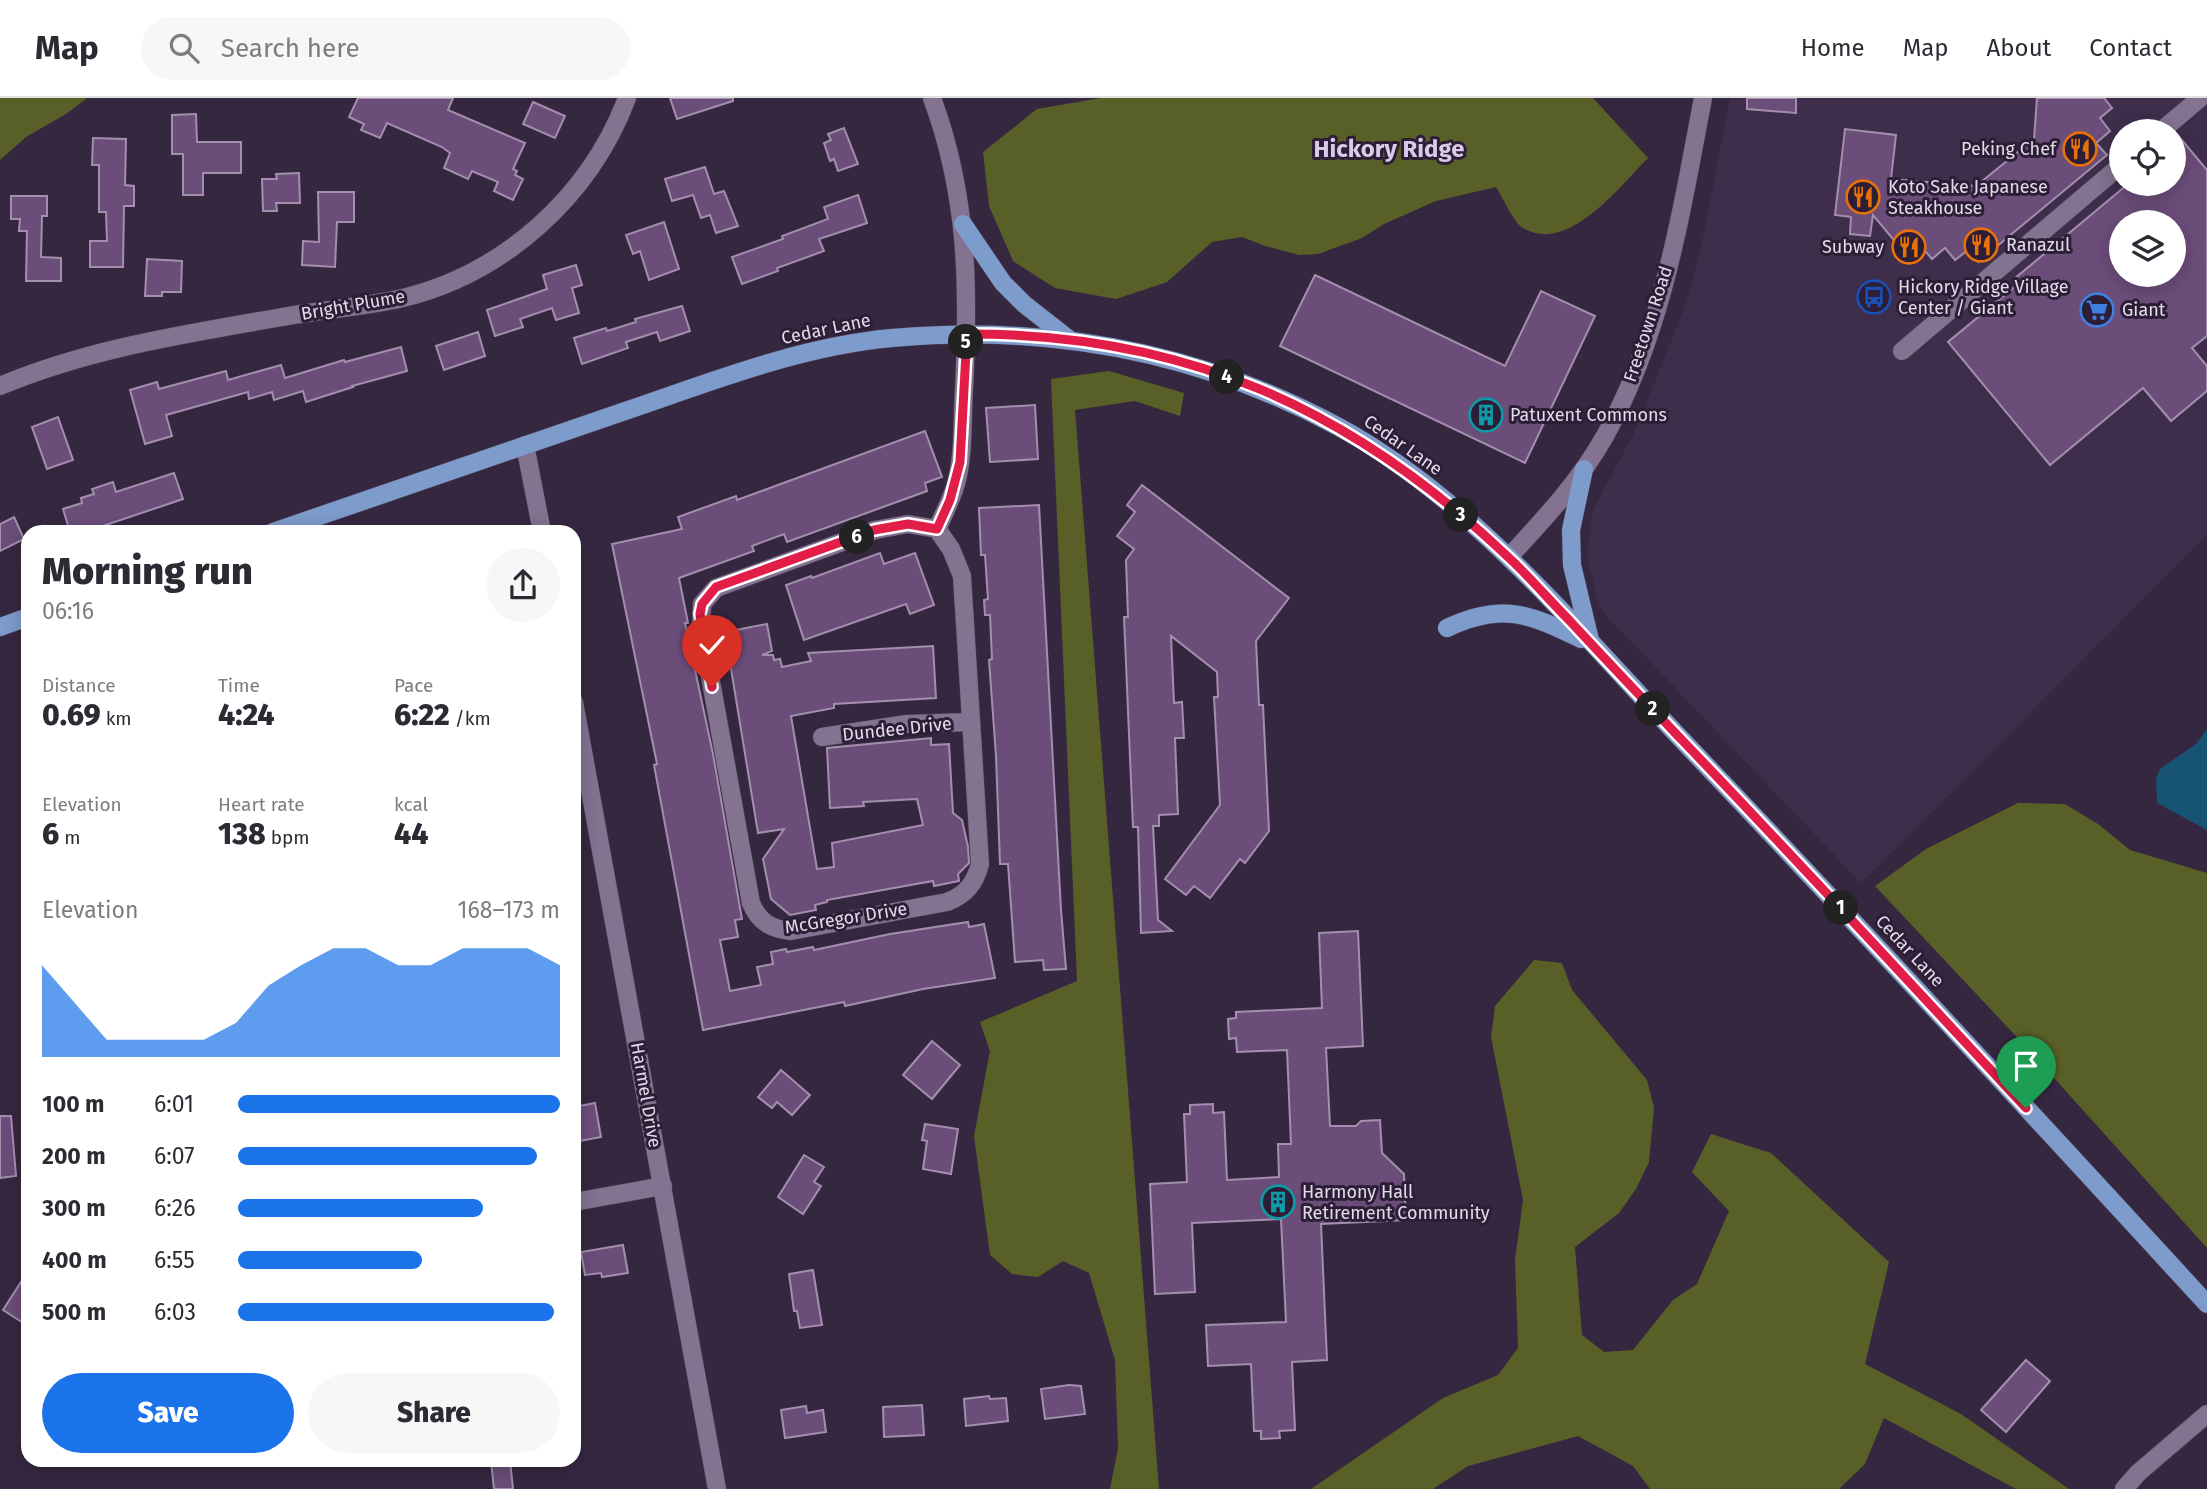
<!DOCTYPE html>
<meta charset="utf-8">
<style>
:root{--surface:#fff;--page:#f7f7f7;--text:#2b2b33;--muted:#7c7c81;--line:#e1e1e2;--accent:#1a73e8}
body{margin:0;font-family:"Fira Sans",sans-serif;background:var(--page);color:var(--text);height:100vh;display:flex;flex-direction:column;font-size:26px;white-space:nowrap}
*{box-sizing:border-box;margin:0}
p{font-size:23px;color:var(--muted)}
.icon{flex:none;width:38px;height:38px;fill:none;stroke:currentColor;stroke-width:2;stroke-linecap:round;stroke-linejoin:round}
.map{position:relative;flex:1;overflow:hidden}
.sheet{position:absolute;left:21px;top:427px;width:560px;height:942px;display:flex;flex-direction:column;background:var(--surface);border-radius:21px;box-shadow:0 4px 18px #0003}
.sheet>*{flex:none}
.fabs{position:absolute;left:2109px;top:21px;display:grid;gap:14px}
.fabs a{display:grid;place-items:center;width:77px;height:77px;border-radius:50%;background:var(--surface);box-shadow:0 4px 18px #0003;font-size:35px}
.pin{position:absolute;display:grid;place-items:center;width:60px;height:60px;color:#fff;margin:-72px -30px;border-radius:50% 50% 50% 0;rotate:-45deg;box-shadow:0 0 7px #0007}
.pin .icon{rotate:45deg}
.km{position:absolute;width:35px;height:35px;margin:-18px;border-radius:50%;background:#222;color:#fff;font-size:19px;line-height:35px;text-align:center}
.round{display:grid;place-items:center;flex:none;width:74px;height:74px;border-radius:37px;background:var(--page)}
.overview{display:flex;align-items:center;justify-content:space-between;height:119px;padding:0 21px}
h1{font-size:38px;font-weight:800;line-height:52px}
.metrics{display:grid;grid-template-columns:repeat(3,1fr);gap:10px;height:119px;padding:7px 21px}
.metrics div{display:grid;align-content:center}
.metrics b{font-size:30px;font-weight:800}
.metrics small{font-size:19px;font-weight:400}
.metrics p{font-size:19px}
.chart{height:196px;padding:14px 21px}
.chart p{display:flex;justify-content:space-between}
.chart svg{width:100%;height:126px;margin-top:7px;fill:var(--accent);opacity:.7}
.primary-button{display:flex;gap:14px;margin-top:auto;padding:14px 21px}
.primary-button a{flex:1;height:80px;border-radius:42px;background:var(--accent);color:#fff;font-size:28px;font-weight:800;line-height:80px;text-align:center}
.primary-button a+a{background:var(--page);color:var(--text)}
ul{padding:0 21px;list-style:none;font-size:23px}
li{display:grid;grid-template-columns:112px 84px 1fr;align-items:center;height:52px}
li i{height:18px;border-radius:9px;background:var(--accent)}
header{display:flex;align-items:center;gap:42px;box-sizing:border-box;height:98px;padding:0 35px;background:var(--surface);border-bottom:2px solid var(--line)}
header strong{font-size:33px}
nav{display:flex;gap:38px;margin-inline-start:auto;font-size:24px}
.search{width:490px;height:63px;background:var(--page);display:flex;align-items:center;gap:18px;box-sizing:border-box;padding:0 24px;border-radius:38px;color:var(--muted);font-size:26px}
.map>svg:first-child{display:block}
</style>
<header>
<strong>Map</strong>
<div class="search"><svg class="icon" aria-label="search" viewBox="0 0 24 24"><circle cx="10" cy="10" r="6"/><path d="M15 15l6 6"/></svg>Search here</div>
<nav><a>Home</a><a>Map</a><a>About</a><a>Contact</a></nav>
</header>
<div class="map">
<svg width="2207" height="1391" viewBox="0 0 2207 1391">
<rect width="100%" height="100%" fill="#362740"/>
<path fill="#3f2d4c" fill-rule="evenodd" d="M1730,0H2207V437L1861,785L1602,513L1596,497L1587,457L1593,412L1636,331L1686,206L1701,150ZM2121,33H2174V86H2121ZM2121,124H2174V177H2121Z"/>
<g fill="#596027">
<path d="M0,0H87L66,16L26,39L0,62Z"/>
<path d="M1101,0H1593L1648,60C1620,88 1568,157 1523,130C1514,125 1502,98 1496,89L1436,103L1384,126L1362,140L1318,156L1299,157L1265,148L1242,139L1212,144L1167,184L1116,201L1055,190L1013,163L989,108L983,54L1037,11Z"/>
<path d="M1109,273L1184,295L1180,318L1135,303L1075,312L1159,1391H1110L1118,1350L1115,1262L1089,1175L1063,1163L1038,1179L1012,1176L990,1157L974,1038L990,953L980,924L1077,883L1051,281Z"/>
<path d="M2018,705L2065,706L2098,726L2130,752L2207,775V1150L2028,951L1875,788L1926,751Z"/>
<path d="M1534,862L1562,865L1572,892L1647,982L1654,1010L1649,1064L1636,1091L1619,1115L1575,1149L1582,1237L1604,1254L1633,1252L1673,1202L1697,1186L1729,1113L1692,1074L1711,1036L1771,1055L1889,1164L1865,1266L1961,1316L2069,1391H2016L1884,1320L1865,1366L1839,1391H1650L1633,1368L1578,1338L1468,1368L1433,1391H1311L1443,1300L1498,1277L1518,1250L1515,1162L1523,1102L1491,939L1495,908Z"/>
</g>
<path fill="#175373" d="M2207,631V732L2157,705L2156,681L2160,671L2196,646Z"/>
<g fill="#6b4d7a" stroke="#a38fad" stroke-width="2" fill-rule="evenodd">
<path d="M358,0H453L448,12L525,45L513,71L517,73L515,77L523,81L513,102L494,93L498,84L472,73L468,81L444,70L450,55L442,49L387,25L380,40L361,32L364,26L349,19Z"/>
<path d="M670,0H733V3L677,21Z"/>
<path d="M1747,0H1796V15L1747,11Z"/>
<path d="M2037,0H2104L2112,10L2100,20L2110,33L2096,45L2107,57L1978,164L1968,152L1955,162L1945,150L1932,161L1921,148L1908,159L1873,117L1870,138L1850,136L1851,119L1835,117L1845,31L1896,37L1891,81L1976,88L2034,41Z"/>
<path d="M533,4L565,18L555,40L523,26Z"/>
<path d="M196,16L197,44H241V75H203V97H183V56H172V17Z"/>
<path d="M844,30L858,66L838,73L834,61L830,63L824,45L831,42L828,36Z"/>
<path d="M2176,35L2207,72V238L2192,250L2207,268V293L2171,323L2143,290L2050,367L1948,244L2018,186L2014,181L2128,86H2174V37ZM2121,124H2174V177H2121Z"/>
<path d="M93,40L126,41L125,87L134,88V108H124L123,169H90V143H107L106,114H99V67H92Z"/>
<path d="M705,69L714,96L724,93L738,128L716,135L710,117L701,120L693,97L672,103L665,81Z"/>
<path d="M299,75L300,105H276L277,113H263L262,81H277L276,76Z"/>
<path d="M318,94H354V124H337L335,169L302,167L303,143L319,144Z"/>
<path d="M858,97L867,125L819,141L824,153L777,170L778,173L742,186L732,159L783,141L782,138L828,121L824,109Z"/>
<path d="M11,98H47V118H42L41,159L61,160V183H26L27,133H19L20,121H11Z"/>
<path d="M664,124L679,171L649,182L640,153L633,156L626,137Z"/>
<path d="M147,161L182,163L181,194H162V198H145Z"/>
<path d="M576,167L582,187L572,190L579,215L556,222L552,210L520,221L523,229L495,238L487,212L547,191L543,177Z"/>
<path d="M1315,177L1505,268L1541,193L1595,218L1525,365L1280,248Z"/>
<path d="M682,208L690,233L660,243L657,234L626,244L628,250L582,266L574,240L606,230L607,233L636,224L635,221Z"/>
<path d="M478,234L485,258L444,272L436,248Z"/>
<path d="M401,249L407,273L352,288L353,289L306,304L303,293L274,302L272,294L249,301L248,294L166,317L172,338L145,346L130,292L157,284L159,291L226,273L228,282L281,267L285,280L344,262L345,264Z"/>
<path d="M1035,307L1038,361L990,364L986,310Z"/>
<path d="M58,319L73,362L47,371L32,329Z"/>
<path d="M925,333L942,379L925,385L927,393L787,444L784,436L752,448L754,453L679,480L688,525H685L713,656L742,821L735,822L738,839L720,842L730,893L761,887L757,869L773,866L771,854L786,851L787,854L813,849L814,852L890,836L968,824L969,829L984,826L995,880L923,891L845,908L844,904L703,932L654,667L657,666L612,446L682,431L678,419L736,398L737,402Z"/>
<path d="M174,375L183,401L85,434H70L63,411L82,405L81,400L94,396L92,391L113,384L116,394Z"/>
<path d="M1142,387L1289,500L1256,543L1259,607H1263L1269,733L1245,765L1240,761L1210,800L1194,788L1186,797L1165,781L1220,707L1214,599H1218L1217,574L1171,538L1174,605L1182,604L1184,640H1175L1178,716L1159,717V728H1153L1158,822L1172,833L1141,835L1138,729H1133L1124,519H1128L1126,462L1134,451L1117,438L1135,414L1127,407Z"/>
<path d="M1039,407L1061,812L1066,871L1044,872L1043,862L1015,864L1008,766H1000L996,658L989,562L992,561L990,517H985L984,502L988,501L985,457H981L979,410Z"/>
<path d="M14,419L24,441L0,453V426Z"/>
<path d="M880,455L884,466L915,455L934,507L910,516L906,506L804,542L786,487L811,478L812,480Z"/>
<path d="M767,526L772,553L762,557H773L774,562L780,561L782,569L811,563L808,555L933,548L936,600L834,606V610L791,618L817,771L834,769L832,745L923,727L917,701L863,704L864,708L830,710L827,650L931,640V647L949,646L953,715L962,722L968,749L969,765L958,776L959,783L934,788L933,783L827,802V804L815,807L816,812L790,817L771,801L763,761L784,731L758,735L725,534Z"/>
<path d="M1358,833L1363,948L1326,950L1330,1028H1356L1361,1023L1380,1022L1382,1055L1404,1076L1406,1122L1321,1126L1327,1262L1292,1264L1295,1332L1279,1333L1280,1340L1261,1341V1333H1254L1251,1266L1208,1268L1206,1227L1286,1224L1281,1121L1192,1125L1195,1194L1155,1196L1150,1086L1187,1084L1184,1016H1190V1007L1213,1006V1015L1224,1014L1227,1082L1279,1079L1278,1046H1291L1287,952L1237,954L1236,940L1229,941L1228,921L1236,920V914L1322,910L1319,835Z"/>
<path d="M932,943L960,967L932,1001L903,977Z"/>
<path d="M781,972L810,997L792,1017L777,1004L772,1010L758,999Z"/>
<path d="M595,1005L601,1039L574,1044V1013L580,1012L579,1008Z"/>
<path d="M0,1018H11L16,1078L0,1080Z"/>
<path d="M925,1026L958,1031L951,1076L923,1071L927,1043L922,1042Z"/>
<path d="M804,1057L824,1069L814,1084L821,1088L803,1116L778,1099Z"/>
<path d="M623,1147L628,1175L602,1179L601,1175L585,1177L581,1154Z"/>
<path d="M813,1172L822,1227L800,1230L797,1213H794L789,1176Z"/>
<path d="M28,1173V1228L3,1212Z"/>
<path d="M2026,1262L2050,1283L2006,1334L1981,1312Z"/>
<path d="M1069,1287L1081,1288L1085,1316L1045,1321L1041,1291Z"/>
<path d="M989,1298L990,1301L1006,1300L1008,1323L966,1328L964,1301Z"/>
<path d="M922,1307L924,1337L884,1339L883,1309Z"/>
<path d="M806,1308L807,1315L823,1312L826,1334L785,1340L781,1312Z"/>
<path d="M510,1362L513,1391H494L491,1364Z"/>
</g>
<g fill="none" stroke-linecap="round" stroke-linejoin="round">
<defs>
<g id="minor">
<path d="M932,0C968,97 969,189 964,291C962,321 964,353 957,382C953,399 944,415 937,431"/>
<path d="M2161,33L2199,1"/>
<path d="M1902,253L2121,67"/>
<path d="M0,288C90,250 187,236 282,219C322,212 363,209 403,200C505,175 590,98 627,0"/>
<path d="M525,347L542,434"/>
<path d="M908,426L937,431L951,451L962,478L980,766C975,785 966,797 947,804L791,833C771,831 759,824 751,805L701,528L702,506L716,490L875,432Z"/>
<path d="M1509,459C1544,421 1579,384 1605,338C1663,234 1681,115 1703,0"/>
<path d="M574,604L717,1391"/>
<path d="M822,639L907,626L971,624"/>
<path d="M574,1104L663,1088"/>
<path d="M2124,1391L2138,1375L2207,1316"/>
</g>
<g id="major">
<path d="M963,126L1003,185L1024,206L1070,242"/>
<path d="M1584,371L1571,432L1572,467L1590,542"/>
<path d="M273,434C393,393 512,352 631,311C716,282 802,248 892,240C1050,226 1197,253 1337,328C1470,399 1581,536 1684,644C1861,830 2034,1018 2207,1206"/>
<path d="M0,529L28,519"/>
<path d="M1447,530C1502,504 1530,516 1581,541"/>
</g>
</defs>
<use href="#minor" stroke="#50455a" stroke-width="19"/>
<use href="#major" stroke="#50455a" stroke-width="19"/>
<use href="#minor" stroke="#837290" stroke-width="18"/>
<use href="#major" stroke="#7d9bcb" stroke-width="18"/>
</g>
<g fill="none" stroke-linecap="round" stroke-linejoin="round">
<defs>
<path id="route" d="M712,589L700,516L702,506L716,489L874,432L908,426L937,431L950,402L960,364L967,236C1184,235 1351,310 1507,458C1529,478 1548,501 1569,522C1606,562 1644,602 1681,641C1798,763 1912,887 2026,1010"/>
</defs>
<use href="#route" stroke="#fff" stroke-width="14"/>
<use href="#route" stroke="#e11d48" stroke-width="9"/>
</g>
<defs>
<symbol id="restaurant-ring" viewBox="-11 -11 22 22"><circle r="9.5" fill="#2c1e36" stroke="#e8710a" stroke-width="1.5"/><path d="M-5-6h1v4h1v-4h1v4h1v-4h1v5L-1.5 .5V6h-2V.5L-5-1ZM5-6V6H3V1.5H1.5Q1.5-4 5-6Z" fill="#e8710a"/></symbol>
<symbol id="bus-ring" viewBox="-11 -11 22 22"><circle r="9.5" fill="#2c1e36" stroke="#1a4fb4" stroke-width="1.5"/><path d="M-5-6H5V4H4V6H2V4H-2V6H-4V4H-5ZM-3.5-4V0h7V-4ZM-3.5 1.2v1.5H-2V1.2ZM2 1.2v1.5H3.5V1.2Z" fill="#1a4fb4"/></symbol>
<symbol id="supermarket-ring" viewBox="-11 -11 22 22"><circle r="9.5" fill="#2c1e36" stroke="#3f7fe0" stroke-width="1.5"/><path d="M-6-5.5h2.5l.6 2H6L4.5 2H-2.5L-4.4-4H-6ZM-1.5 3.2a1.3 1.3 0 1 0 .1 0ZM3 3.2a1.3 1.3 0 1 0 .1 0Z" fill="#3f7fe0"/></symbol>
<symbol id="building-ring" viewBox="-11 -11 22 22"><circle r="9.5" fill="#2c1e36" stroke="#0f9aa8" stroke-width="1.5"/><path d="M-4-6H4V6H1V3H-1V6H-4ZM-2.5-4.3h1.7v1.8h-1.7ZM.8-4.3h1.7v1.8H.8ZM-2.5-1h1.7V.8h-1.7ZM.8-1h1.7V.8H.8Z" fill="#0f9aa8"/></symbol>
</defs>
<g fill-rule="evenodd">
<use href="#restaurant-ring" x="2061" y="32" width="38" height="38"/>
<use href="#restaurant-ring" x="1844" y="80" width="38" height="38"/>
<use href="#restaurant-ring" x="1962" y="128" width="38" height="38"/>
<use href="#restaurant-ring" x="1890" y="130" width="38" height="38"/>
<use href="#bus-ring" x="1855" y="180" width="38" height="38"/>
<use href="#supermarket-ring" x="2078" y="193" width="38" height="38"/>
<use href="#building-ring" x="1467" y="298" width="38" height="38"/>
<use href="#building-ring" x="1259" y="1085" width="38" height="38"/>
</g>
<g text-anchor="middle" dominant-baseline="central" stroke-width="6" stroke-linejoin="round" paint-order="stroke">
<g font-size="18" fill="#e3daea" stroke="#2c1e36" text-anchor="start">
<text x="2056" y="51" text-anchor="end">Peking Chef</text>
<text x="1888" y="89">Koto Sake Japanese<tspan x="1888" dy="21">Steakhouse</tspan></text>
<text x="2006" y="147">Ranazul</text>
<text x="1884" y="149" text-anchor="end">Subway</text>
<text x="1898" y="189">Hickory Ridge Village<tspan x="1898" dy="21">Center / Giant</tspan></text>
<text x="2122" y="212">Giant</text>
<text x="1510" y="317">Patuxent Commons</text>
<text x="1302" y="1094">Harmony Hall<tspan x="1302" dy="21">Retirement Community</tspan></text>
</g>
<g font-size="18" fill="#e3daea" stroke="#2c1e36">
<text transform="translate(353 207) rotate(-10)">Bright Plume</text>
<text transform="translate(1648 226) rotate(-72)">Freetown Road</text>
<text transform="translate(826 231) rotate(-12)">Cedar Lane</text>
<text transform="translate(1403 347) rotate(35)">Cedar Lane</text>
<text transform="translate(897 631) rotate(-6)">Dundee Drive</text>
<text transform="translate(846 820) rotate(-9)">McGregor Drive</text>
<text transform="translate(1910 853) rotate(47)">Cedar Lane</text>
<text transform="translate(646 997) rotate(80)">Harmel Drive</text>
</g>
<g font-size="24" font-weight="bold" fill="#dbc9e9" stroke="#2c1e36">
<text x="1389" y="51">Hickory Ridge</text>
</g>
</g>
</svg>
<div class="fabs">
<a><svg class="icon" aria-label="locate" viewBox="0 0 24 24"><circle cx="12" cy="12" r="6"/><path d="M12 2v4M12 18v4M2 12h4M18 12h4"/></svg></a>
<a><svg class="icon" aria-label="layers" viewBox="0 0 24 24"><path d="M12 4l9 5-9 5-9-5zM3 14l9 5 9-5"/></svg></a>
</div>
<div class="pin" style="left:2026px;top:1010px;background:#1e9e55"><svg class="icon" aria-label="arrive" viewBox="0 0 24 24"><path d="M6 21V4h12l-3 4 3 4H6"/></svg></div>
<div class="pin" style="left:712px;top:589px;background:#d93025"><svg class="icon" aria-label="check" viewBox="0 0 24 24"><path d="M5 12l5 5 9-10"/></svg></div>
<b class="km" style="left:1841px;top:810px">1</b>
<b class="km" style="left:1653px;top:611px">2</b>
<b class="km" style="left:1461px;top:417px">3</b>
<b class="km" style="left:1227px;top:279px">4</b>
<b class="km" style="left:966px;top:244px">5</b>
<b class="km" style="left:857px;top:439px">6</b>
<section class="sheet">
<div class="overview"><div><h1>Morning run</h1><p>06:16</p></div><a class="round"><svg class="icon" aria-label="share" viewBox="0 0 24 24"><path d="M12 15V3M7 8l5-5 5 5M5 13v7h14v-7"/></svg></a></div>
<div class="metrics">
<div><p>Distance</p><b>0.69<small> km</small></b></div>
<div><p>Time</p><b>4:24</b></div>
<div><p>Pace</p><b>6:22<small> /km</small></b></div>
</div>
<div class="metrics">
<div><p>Elevation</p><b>6<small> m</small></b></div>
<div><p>Heart rate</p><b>138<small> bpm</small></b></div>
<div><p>kcal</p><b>44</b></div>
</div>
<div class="chart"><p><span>Elevation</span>168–173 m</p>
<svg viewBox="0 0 160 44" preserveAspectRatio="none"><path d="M0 44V12L10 25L20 38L30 38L40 38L50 38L60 32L70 19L80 12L90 6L100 6L110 12L120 12L130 6L140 6L150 6L160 12V44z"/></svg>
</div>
<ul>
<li><b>100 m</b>6:01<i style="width:100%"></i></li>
<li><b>200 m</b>6:07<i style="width:93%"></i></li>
<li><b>300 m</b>6:26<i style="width:76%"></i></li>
<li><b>400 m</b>6:55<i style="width:57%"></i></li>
<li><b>500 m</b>6:03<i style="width:98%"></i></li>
</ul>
<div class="primary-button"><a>Save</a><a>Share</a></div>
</section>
</div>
